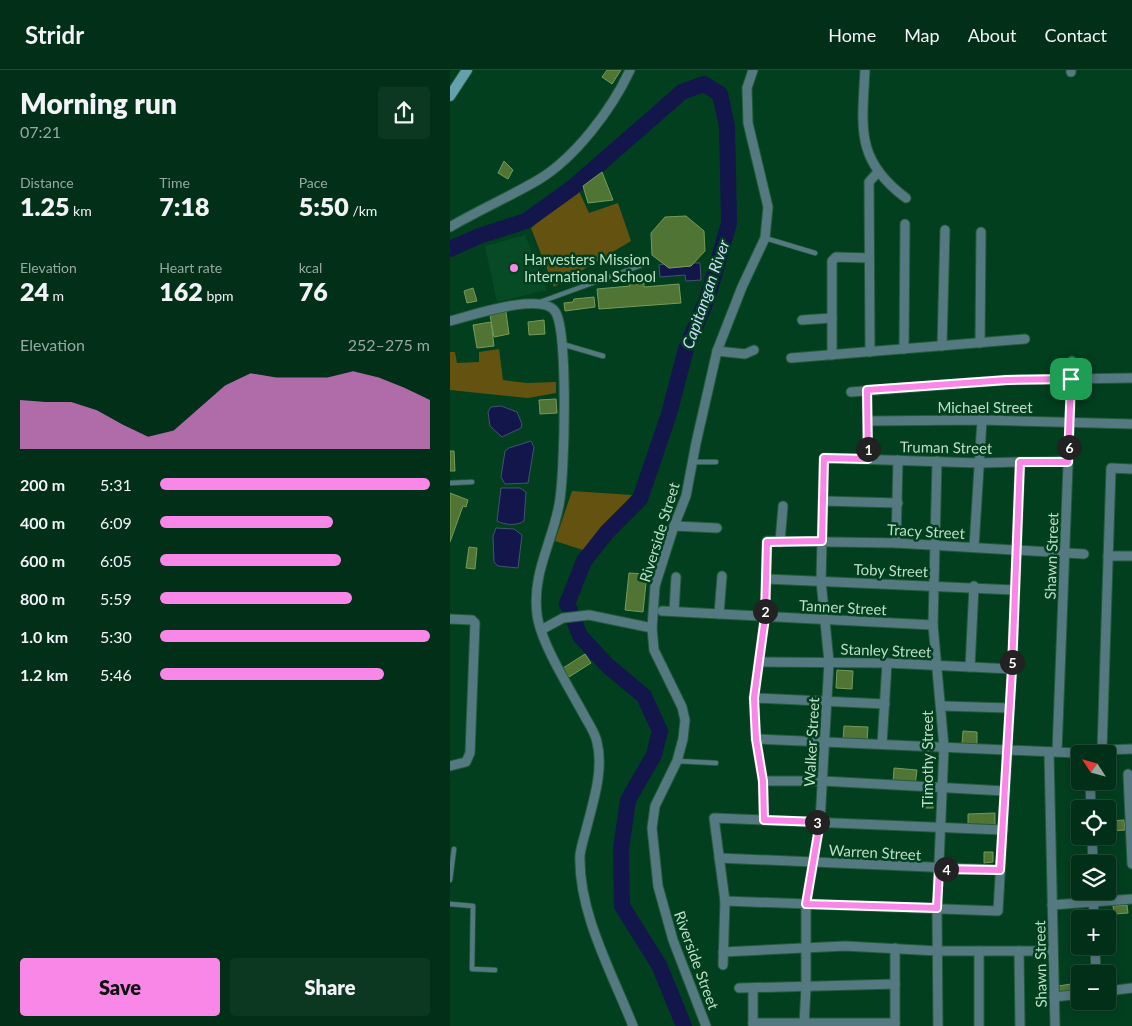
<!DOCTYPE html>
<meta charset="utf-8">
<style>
:root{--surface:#022f17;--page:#0c3720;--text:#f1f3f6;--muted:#96a9a1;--line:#234a36;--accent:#f987e8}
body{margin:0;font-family:Lato,sans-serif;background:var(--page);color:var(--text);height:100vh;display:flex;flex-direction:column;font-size:19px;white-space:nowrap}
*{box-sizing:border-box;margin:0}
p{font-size:16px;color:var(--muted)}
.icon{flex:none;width:28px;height:28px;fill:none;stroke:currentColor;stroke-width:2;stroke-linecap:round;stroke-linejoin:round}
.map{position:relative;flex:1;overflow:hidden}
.panel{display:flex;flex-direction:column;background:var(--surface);width:450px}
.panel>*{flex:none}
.needle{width:32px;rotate:306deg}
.fabs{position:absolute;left:621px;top:675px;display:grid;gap:10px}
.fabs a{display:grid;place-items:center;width:45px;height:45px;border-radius:5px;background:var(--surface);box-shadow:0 2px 8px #0003,0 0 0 1px var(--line);font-size:25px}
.pin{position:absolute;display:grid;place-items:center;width:42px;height:42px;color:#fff;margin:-21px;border-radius:10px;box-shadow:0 2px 8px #0006}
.km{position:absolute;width:25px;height:25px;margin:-12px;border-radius:50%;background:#222;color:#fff;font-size:14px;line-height:25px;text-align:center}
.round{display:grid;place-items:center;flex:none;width:52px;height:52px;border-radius:5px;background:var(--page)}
.head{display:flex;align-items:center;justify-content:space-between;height:85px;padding:0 20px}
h1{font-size:28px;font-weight:800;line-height:38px}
.stats{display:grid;grid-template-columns:repeat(3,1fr);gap:8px;height:85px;padding:5px 20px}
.stats div{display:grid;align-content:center}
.stats b{font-size:25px;font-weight:800}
.stats small{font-size:14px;font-weight:400}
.stats p{font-size:14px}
.chart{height:140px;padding:10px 20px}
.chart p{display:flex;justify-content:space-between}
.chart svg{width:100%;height:90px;margin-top:5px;fill:var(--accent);opacity:.7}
.primary-button{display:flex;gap:10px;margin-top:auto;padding:10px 20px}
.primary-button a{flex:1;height:58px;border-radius:5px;background:var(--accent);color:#111;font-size:20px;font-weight:800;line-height:58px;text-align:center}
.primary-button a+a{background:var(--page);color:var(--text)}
ul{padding:0 20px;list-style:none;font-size:16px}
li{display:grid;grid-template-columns:80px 60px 1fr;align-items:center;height:38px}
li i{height:12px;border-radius:6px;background:var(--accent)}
header{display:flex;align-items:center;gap:30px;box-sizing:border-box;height:70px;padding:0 25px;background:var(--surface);border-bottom:1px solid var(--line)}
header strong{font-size:24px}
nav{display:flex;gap:28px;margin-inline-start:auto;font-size:18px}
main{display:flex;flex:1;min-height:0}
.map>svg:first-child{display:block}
</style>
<header>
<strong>Stridr</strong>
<nav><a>Home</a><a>Map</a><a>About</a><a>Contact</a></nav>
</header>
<main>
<section class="panel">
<div class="head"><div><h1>Morning run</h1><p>07:21</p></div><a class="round"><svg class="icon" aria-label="share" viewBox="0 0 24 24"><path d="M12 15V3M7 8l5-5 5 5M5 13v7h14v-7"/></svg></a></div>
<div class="stats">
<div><p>Distance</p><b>1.25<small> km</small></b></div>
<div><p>Time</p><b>7:18</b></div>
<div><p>Pace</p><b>5:50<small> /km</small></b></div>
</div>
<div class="stats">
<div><p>Elevation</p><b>24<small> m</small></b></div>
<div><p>Heart rate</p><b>162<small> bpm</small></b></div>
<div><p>kcal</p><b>76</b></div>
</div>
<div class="chart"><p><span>Elevation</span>252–275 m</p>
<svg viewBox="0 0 160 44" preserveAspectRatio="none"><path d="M0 44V20L10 21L20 21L30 25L40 32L50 38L60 35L70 24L80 13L90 7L100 9L110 9L120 9L130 6L140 9L150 14L160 20V44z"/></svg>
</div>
<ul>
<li><b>200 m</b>5:31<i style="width:100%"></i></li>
<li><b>400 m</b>6:09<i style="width:64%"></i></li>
<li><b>600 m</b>6:05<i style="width:67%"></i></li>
<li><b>800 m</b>5:59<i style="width:71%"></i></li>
<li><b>1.0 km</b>5:30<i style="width:100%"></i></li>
<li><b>1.2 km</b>5:46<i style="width:83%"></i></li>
</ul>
<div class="primary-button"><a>Save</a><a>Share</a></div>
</section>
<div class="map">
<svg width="682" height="956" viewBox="0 0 682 956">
<rect width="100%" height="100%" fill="#023f1f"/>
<path fill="#074b26" d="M75,165L97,220L47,232L35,176Z"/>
<g fill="#645310">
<path d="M128,119L139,143L168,133L181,171L104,217L81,158Z"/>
<path d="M49,279L53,310L77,313L106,312V323L78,328L0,320V282H5L7,293L29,292V282Z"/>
<path d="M122,421L182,425L136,481L105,471Z"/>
</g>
<g fill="#12164a" stroke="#45526f">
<path d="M244,193H250L251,210L236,211L235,205L210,207L209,195L214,194L219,198L241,196Z"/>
<path d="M51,336L67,342L72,354L71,358L52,367L40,356L38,342L41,337Z"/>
<path d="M81,371L84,377L78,413L55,414L51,407L55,381L59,378Z"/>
<path d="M51,418H70L76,422L74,451C67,456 55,455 47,451Z"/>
<path d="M46,458L64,459L72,465L68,498L48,496L44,492L43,466Z"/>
</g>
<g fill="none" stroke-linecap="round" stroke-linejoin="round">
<g stroke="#12164a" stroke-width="16">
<path d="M0,179L29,166L76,151L122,118L232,22L254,14L270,24L277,56L279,153L268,192L257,229L236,279L219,344L190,429L157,462L134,491L117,534L120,540"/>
<path d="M125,553L130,566L158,596L194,626L210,661L204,685L178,730L171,779L172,836L209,895L234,956"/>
</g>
</g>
<g fill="#507434" stroke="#759b59">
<path d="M157,0H171L162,14L152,7Z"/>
<path d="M54,91L63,100L58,109L48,103Z"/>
<path d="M152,102L163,130L138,133L133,116Z"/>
<path d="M236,146L254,161L255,181L241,196L219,198L202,185L201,163L215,147Z"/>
<path d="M194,210V217L229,214L231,233L149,239L147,219L180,216L179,211Z"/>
<path d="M23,218L27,231L17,233L14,221Z"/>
<path d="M144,227L145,237L115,241L114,233L123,232L124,229Z"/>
<path d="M56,242L59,264L44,267L40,245Z"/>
<path d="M94,250L95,264L79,265L78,252Z"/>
<path d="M41,252L44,276L27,278L23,255Z"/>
<path d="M106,329L107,343L90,344L89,330Z"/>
<path d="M0,381H4L5,401H0Z"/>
<path d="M0,423L18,430L16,437L13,436L0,472Z"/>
<path d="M19,477L27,478L25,499L16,498Z"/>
<path d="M179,503L197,504L193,542L175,540Z"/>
<path d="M135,584L141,593L119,607L113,598Z"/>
<path d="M387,600L403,601L402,619L386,618Z"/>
<path d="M394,656L418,657L417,672L393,670Z"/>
<path d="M513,661L527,662V675L512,674Z"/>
<path d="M444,698L467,700L465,716L443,714Z"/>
<rect x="473" y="725" width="10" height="13"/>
<path d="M545,743V758H518V744Z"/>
<path d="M674,750L675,760L661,761L660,751Z"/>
<path d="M534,782H543V792L534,793Z"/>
<path d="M677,835L678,843L664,844L663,836Z"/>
<path d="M658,908H661L662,917L658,918Z"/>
<path d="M630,913V921L625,922L624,914Z"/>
<path d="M621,914L622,922L609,924L608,916Z"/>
</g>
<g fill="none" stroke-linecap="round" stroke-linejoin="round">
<defs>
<g id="lane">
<path d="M315,168L365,183"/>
<path d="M90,232L195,194"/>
<path d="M112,274L153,286"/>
<path d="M243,392H266"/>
<path d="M0,413L22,412"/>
<path d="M227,691L266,693"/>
<path d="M0,810L4,779"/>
<path d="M0,834L23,836L22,899L45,900"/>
</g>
<g id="street">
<path d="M415,0C412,58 405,90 456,128"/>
<path d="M621,0V2"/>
<path d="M0,157C29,140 59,127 88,110C125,88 162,39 180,0"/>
<path d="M352,250L382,248"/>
<path d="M0,251C20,246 95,220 106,243C118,266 115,405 109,435C102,473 82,503 87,544C90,572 120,619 134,645C138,653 145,662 147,672C154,701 143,732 136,760C134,768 131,777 130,785C128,842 162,903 183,956"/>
<path d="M530,273L531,162"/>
<path d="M492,276L495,160"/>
<path d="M454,279L455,154"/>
<path d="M267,281L295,284L304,280"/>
<path d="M420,282L419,112L428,102"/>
<path d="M382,285V191L386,187L419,188"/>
<path d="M341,288L575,269"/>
<path d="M417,321L418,389"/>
<path d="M401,322L557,310L682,308"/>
<path d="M418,351L532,350L682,354"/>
<path d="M487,391L483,555L494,677L487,838L488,956"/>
<path d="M682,399L661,398L652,680L682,679"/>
<path d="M373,431L448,433"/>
<path d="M224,456L267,458"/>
<path d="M330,472L333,436"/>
<path d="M446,473L448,390"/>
<path d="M524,477L532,350"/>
<path d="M658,486H682"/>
<path d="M317,509L565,520"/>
<path d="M212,541L483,555"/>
<path d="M224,541L226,507"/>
<path d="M269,544L272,506"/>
<path d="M0,549L22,550L25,553L20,683L16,692L0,696"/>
<path d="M91,560L113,548L139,545L202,558"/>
<path d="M309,592L437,593L562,599"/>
<path d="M520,597L524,516"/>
<path d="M304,628L435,634"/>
<path d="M492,636L560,638"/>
<path d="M306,669L627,683"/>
<path d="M432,674L437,593"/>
<path d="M599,682L605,956"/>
<path d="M607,682L622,291"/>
<path d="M678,704L682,794"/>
<path d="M313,711H373L555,721"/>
<path d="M640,711L641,739"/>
<path d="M314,750L313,711L306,669L304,628L315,547L317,471L446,473L634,484"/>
<path d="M642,766L643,794"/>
<path d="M269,788L550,800"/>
<path d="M643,821L644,849"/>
<path d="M275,831L548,841L562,599L570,392"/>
<path d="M602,835L682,829"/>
<path d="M645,876L646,904"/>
<path d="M445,878V956"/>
<path d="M569,881L570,956"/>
<path d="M273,882L395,876L488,881H603"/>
<path d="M273,895L275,831L264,748L553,760"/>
<path d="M289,918L445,914"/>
<path d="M303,918V956"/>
<path d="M658,921L682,918"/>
<path d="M604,927L630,924"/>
<path d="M303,953H445"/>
<path d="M256,956L223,870L208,816L202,758L205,736L227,691L233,669L235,650L232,637L204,580L202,558L205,516L224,456L236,426L246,373L267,281L292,217L315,168L318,137L298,53L297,18L303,0"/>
<path d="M354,956L356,917V834L370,752L379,592L371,511L374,388L529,393L618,391"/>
<path d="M529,956V881"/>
</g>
<path id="secondary" d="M0,26L17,0"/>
</defs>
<use href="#lane" stroke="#235c3d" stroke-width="6"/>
<use href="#street" stroke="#235c3d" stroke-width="11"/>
<use href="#secondary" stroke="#235c3d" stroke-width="12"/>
<use href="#lane" stroke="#557981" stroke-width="4.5"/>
<use href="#street" stroke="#557981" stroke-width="9"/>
<use href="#secondary" stroke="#65a0ad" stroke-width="10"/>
</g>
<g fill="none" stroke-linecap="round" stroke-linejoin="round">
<defs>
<path id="route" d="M621,309L618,392H570L562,599L550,800L489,799L487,838L356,834L370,752L314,750L313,711L306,669L304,628L315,547L317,472L372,471L374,388L418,389L417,320L557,310Z"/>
</defs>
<use href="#route" stroke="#fff" stroke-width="10"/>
<use href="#route" stroke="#f987e8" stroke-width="6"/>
</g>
<circle fill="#f987e8" stroke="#023f1f" stroke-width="2" cx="64" cy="198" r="5"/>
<g text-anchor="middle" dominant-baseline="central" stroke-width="5" stroke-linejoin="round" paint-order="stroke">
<g font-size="15" fill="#bcdfc5" stroke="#023f1f" text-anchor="start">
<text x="74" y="189">Harvesters Mission<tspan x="74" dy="17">International School</tspan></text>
</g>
<g font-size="15" fill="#bcdfc5" stroke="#023f1f">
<text x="535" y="337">Michael Street</text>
<text transform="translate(496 377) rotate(1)">Truman Street</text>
<text transform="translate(476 461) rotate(3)">Tracy Street</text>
<text transform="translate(209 462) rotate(-73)">Riverside Street</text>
<text transform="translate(601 486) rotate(-88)">Shawn Street</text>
<text transform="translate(441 500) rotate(2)">Toby Street</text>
<text transform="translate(393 537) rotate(3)">Tanner Street</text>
<text transform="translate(436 580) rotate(2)">Stanley Street</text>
<text transform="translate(361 672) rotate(-87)">Walker Street</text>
<text transform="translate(477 689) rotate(-90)">Timothy Street</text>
<text transform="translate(425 782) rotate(3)">Warren Street</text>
<text transform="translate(247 890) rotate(70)">Riverside Street</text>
<text transform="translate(590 894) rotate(-91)">Shawn Street</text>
</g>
<g font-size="16" font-style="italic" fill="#d1dbff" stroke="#023f1f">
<text transform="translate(255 224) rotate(-71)">Capitangan River</text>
</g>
</g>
</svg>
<div class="fabs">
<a><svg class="needle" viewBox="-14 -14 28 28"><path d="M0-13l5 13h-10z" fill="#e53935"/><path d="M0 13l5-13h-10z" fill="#96a9a1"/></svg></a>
<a><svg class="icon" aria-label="locate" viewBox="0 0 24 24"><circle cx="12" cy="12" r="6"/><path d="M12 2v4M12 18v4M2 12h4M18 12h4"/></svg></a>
<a><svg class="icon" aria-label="layers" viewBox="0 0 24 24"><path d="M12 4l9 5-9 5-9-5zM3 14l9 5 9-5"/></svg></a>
<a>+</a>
<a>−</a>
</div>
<div class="pin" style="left:621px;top:309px;background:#1e9e55"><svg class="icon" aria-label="arrive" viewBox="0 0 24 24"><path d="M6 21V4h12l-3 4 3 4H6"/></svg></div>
<b class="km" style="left:418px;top:379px">1</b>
<b class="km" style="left:315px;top:541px">2</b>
<b class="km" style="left:367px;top:752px">3</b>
<b class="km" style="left:496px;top:799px">4</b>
<b class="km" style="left:562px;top:592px">5</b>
<b class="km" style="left:619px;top:377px">6</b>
</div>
</main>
